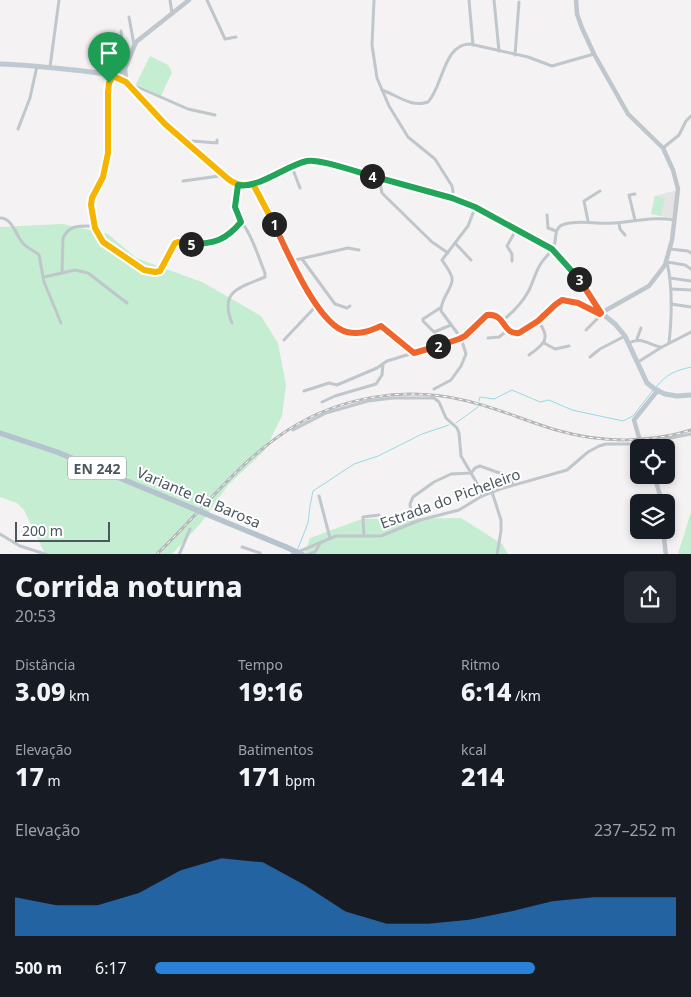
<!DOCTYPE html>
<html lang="pt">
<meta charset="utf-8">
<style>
:root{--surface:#171b24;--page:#242831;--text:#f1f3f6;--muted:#9ea1a6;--accent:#2982d7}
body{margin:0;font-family:"Noto Sans",sans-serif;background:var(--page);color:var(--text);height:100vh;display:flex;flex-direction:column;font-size:19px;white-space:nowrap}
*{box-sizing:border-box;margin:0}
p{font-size:16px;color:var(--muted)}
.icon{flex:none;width:28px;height:28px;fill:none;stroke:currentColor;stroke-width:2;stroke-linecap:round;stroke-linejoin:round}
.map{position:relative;height:554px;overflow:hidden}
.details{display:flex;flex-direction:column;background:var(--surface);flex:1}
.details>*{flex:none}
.tools{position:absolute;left:630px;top:439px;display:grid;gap:10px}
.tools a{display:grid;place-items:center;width:45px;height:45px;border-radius:8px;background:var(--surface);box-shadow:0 2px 8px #0003;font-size:25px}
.scale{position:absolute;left:15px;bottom:12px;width:95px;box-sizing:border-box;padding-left:5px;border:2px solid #4b565e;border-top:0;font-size:14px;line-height:18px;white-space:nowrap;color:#4b565e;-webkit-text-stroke:4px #fff;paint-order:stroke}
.pin{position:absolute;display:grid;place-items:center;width:42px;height:42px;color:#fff;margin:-51px -21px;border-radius:50% 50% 50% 0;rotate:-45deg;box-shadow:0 0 5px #0007}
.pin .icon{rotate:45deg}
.km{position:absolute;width:25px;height:25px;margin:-12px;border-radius:50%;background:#222;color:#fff;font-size:14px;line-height:25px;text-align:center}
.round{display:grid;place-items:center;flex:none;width:52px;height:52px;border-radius:8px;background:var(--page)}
.overview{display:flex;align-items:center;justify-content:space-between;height:85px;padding:0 15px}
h1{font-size:28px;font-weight:800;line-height:38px}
.metrics{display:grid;grid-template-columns:repeat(3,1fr);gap:8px;height:85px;padding:5px 15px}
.metrics div{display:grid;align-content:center}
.metrics b{font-size:25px;font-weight:800}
.metrics small{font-size:14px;font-weight:400}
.metrics p{font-size:14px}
.chart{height:140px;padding:10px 15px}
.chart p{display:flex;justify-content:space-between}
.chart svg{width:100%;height:90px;margin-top:5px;fill:var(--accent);opacity:.7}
ul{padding:0 15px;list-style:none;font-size:16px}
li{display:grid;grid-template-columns:80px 60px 1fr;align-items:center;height:38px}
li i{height:12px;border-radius:6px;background:var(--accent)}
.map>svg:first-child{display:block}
</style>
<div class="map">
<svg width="691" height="555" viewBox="0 0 691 555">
<rect width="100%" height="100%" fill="#f4f2f2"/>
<path fill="#e5e3e3" d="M677,190L672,217L671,218L651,214L655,196Z"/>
<g fill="#c5edd1">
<path d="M150,56L168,65L172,72L161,96L136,84Z"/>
<path d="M655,196L665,198L661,216L651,214Z"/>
<path d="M63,224L108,234L136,258L202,282L261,316L278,343L286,385L282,416L265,450L228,485L200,524L172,554H45L24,510L17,503L0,497V227Z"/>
<path d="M691,512V554H678Z"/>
<path d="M461,518L502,544L508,554L304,555L310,538L362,519Z"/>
</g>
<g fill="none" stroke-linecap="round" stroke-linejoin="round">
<g stroke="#96dbe6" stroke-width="1">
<path d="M656,387C667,374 674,371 691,367"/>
<path d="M479,401L480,397L494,399L512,390L540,402L549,400L572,410L623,421L633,416L653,390"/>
<path d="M456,423L478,407"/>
<path d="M297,551L308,523L310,506L313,491L354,464L378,456L422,434L449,425"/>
</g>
<g stroke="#bfc7cd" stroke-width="3">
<path d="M170,0L172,13"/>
<path d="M207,0L225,39L236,37"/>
<path d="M374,0L372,45L377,78L389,106L408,137L435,159L452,186L453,191L452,198"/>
<path d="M469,0L473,45"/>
<path d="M494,0L499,51"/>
<path d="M129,17L134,45"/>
<path d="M121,31L123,52L127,60"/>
<path d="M515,55L519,2"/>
<path d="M50,67L59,0"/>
<path d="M113,76C102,96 110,129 108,152C108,161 106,171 102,178C99,185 94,191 92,199C89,212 95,233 104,242C110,248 117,250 123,255C135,264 145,274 160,271L175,243C181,242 185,244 191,244C212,246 228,238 241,222"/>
<path d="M131,84L188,109L215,115"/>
<path d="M382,90C397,95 411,108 428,102C443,87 443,44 470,44L528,57L552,66L594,54"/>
<path d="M18,129L30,98L37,66"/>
<path d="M187,145L193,141L217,143V140"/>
<path d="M663,148L679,135L686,121L691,116"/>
<path d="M292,167L300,188"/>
<path d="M379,179L382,193L386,197L432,242L448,253"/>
<path d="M183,181L219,176L221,174"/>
<path d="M253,184C272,221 289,260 311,296C318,306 324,319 334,326C349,337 365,333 381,326L413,353"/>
<path d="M547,215L548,228L556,231"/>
<path d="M0,218C12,218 15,233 22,242C26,248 34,250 39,255L44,282L61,323"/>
<path d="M635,220L629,195L635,194"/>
<path d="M588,221L584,201L600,191"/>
<path d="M619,223L620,229L625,235"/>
<path d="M455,243L471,260"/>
<path d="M670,249L688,251L691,253"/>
<path d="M302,259L335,304L347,308L350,306"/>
<path d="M291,261L348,248L359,250"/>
<path d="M512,261V254L507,246L516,230"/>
<path d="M62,272L63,238C69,224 82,226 95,226"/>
<path d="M44,277L75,270L88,273L127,303"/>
<path d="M670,278L691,281"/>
<path d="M671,289L691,290"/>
<path d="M671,304L691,307"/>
<path d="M440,308L423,319V321L434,332L451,325"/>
<path d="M502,321C512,313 522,303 528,292C533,283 535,273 540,265C544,258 551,253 554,246C557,238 553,227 565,224C581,219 597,225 614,223C635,222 653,216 674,220"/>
<path d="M232,323C219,291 239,288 265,277V273C260,261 256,248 250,236C240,216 230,210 238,185"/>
<path d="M586,330L602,314"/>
<path d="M488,338L499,337L508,330"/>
<path d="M637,339L641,328"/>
<path d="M284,340L317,305"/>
<path d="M544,343L555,349L569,346"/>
<path d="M629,343C641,336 649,345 661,347"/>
<path d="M669,343C672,316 673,289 667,262L685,265L691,269"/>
<path d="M529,355C544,344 552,339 538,321"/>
<path d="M590,357L600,349L625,336"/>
<path d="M638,362L662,347L691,332"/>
<path d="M434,389L451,380L461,366L466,354L461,338L441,311C440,299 454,287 452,278C451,272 445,265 442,260L468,226L475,208"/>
<path d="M304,391L329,383L337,385L377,368L387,361L459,339L487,315C503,314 502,330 515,334C521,333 525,330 529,327C566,304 551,289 598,314L601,313"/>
<path d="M322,402L335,396L376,384L382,375L383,364"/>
<path d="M293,430L326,413L368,401L393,398H434L439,402L446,418L457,428L459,433L461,456L478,485L482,496"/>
<path d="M492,492L501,520V531L497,555"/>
<path d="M319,496L330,538"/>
<path d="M412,523L410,504L413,497L434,482L451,474L471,473L475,468L480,466L508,476L511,479L513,485"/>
<path d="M0,534L20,546L48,555"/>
<path d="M364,536L363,517L379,515"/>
<path d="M242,547L260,553L261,555"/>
<path d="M179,555L190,529"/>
<path d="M291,555L336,536H381L420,520L459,510L482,496L500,489L567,470L588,452L599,446L606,444H640L691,434"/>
<path d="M307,555L315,552L321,542"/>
</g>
<g stroke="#bfc7cd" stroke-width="4.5">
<path d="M576,0L577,14L582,28L594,54L628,114L663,148L673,170L678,189L672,240L665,265L649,286L601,313"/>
<path d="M125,68L126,82"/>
<path d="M117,77L125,68L136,42L189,0"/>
<path d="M642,448L634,420L658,390"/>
<path d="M654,475L662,502"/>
<path d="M663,530L666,555"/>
</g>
<path stroke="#bfc9d1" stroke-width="5" d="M0,64C28,65 55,68 83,71C96,73 112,73 124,80C134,86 142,99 150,108C163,123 224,183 241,185C261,188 290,162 312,161L460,201L550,247L559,255L575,274L599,311L615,324L625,336L647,383L656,390L665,394L677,396L691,395"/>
<g stroke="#b4c3cd" stroke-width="5.5">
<path d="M0,433L57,452L192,508"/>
<path d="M206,514L286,547"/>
</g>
<defs>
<path id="rail" d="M156,555C199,514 238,462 288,430C339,397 404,386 463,400C496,407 527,422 560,431C602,443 649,443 691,430"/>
</defs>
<use href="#rail" stroke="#b4b7bb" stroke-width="3"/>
<use href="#rail" stroke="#fff" stroke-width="1" stroke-dasharray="4" stroke-linecap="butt"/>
<g stroke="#b4c3cd" stroke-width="5.5">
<path d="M192,508L206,514"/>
<path d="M286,547L303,555"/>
</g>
</g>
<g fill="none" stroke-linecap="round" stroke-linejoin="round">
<defs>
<path id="split-1" d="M109,83L113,76L126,82L165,124L227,178C235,185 242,186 253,184L274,224"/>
<path id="split-2" d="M274,224C287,251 318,326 347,332C359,335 370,331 381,326L414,353L438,346"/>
<path id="split-3" d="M438,346L459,339L465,336L487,315C506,313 502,335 519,333L538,321L555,305L562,300L578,303L600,314L601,313L579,279"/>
<path id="split-4" d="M372,176L452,198L475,207L552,249L579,279"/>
<path id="split-5" d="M191,244C214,244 226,240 241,222L235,207L238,185C258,189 287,165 307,161C322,159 356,172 372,176"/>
<path id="split-6" d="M109,83L108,92V153L103,177L92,198L91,205L95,228L103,242L144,270L155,272L160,271L175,243L178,242L191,244"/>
</defs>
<use href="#split-1" stroke="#fff" stroke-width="10"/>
<use href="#split-2" stroke="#fff" stroke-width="10"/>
<use href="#split-3" stroke="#fff" stroke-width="10"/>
<use href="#split-4" stroke="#fff" stroke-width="10"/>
<use href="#split-5" stroke="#fff" stroke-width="10"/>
<use href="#split-6" stroke="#fff" stroke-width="10"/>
<use href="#split-1" stroke="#f5b400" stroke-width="6"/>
<use href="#split-2" stroke="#f0652b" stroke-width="6"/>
<use href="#split-3" stroke="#f0652b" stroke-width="6"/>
<use href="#split-4" stroke="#22a559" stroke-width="6"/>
<use href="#split-5" stroke="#22a559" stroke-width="6"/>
<use href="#split-6" stroke="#f5b400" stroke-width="6"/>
</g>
<g text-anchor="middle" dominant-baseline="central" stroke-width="4" stroke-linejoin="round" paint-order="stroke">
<rect fill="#fff" stroke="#81898e" stroke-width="1" x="68" y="456.5" width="58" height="23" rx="4"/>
<g font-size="14" font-weight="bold" fill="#4b565e">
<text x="97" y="468">EN 242</text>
</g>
<g font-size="15" fill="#4b565e" stroke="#fff">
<text transform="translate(199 497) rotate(23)">Variante da Barosa</text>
<text transform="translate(450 498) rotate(-20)">Estrada do Picheleiro</text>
</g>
</g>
</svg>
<div class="tools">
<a><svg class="icon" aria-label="locate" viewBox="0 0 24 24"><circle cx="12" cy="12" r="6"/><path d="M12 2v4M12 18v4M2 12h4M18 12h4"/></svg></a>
<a><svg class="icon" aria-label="layers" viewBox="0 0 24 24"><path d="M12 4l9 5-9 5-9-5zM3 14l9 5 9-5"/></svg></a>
</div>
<div class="scale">200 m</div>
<div class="pin" style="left:109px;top:83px;background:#1e9e55"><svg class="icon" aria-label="arrive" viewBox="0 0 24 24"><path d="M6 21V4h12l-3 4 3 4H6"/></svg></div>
<b class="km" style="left:274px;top:224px">1</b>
<b class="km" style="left:438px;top:346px">2</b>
<b class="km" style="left:579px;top:279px">3</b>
<b class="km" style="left:372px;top:176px">4</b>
<b class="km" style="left:191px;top:244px">5</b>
</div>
<section class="details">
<div class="overview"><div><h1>Corrida noturna</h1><p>20:53</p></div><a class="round"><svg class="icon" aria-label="share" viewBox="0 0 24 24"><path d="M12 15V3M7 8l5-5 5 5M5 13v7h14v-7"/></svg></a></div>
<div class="metrics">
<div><p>Distância</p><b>3.09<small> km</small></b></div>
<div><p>Tempo</p><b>19:16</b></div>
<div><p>Ritmo</p><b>6:14<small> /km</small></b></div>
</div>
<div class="metrics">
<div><p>Elevação</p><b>17<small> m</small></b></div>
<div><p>Batimentos</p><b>171<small> bpm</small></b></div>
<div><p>kcal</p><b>214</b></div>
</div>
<div class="chart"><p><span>Elevação</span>237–252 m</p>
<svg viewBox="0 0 160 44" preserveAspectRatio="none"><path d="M0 44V25L10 29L20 29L30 23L40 12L50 6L60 8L70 19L80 32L90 38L100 38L110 36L120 32L130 27L140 25L150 25L160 25V44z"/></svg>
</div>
<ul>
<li><b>500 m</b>6:17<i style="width:73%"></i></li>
</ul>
</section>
